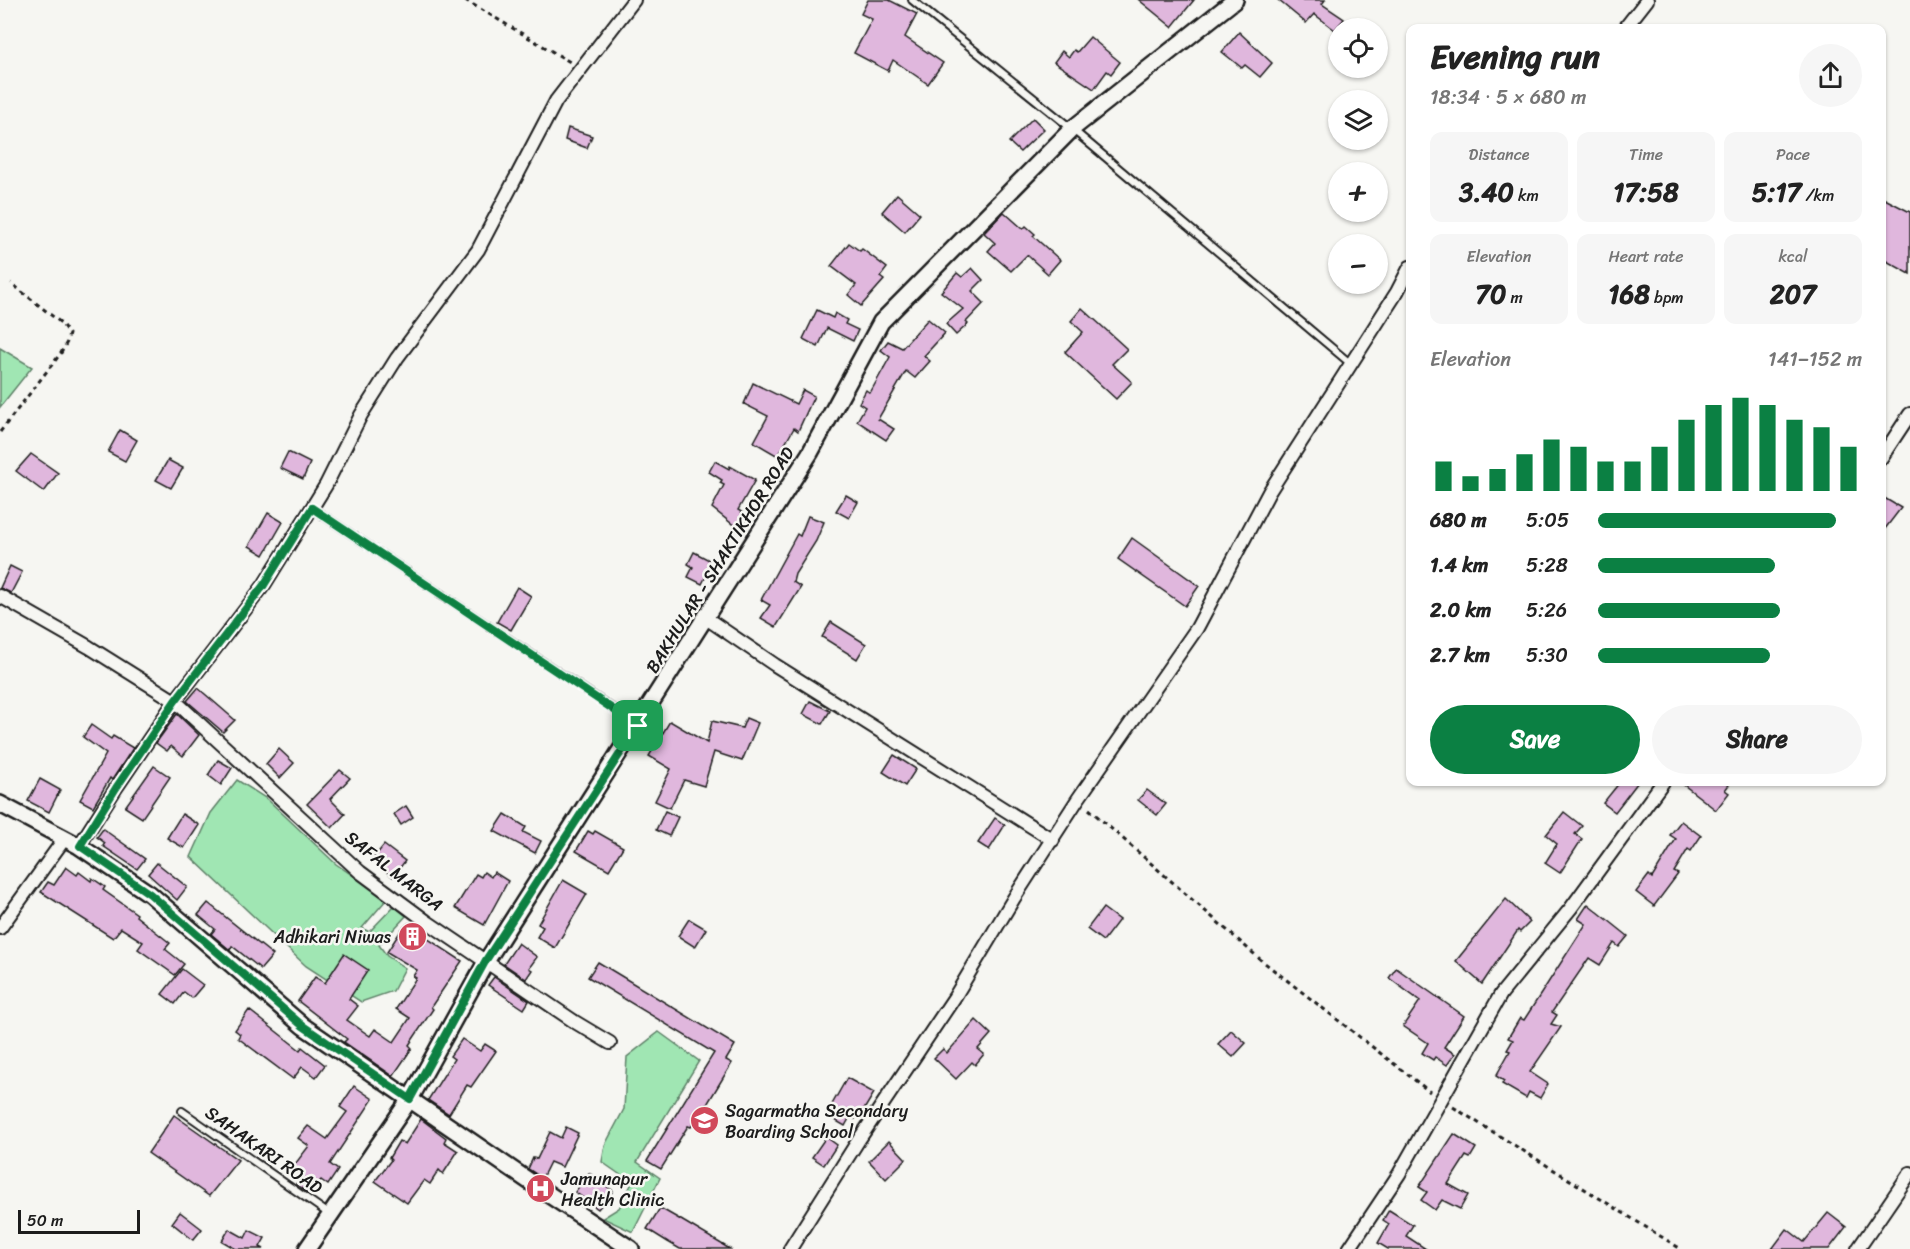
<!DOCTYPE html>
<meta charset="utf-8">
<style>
:root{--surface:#fff;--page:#f6f6f6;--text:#222;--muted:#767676;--accent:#0b8043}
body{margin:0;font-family:Sriracha,sans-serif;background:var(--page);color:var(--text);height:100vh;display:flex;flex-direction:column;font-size:22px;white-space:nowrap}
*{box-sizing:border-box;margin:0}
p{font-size:20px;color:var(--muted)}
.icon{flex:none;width:33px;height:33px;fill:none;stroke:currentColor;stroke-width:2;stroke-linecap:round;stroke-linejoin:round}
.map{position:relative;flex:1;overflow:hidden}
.details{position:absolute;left:1406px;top:24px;width:480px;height:762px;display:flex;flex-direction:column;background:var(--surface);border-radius:12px;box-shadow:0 2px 4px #0004}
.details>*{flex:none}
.fabs{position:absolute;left:1328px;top:18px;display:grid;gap:12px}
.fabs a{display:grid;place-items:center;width:60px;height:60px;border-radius:50%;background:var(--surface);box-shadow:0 2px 4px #0004;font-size:30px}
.scale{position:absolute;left:18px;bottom:15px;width:122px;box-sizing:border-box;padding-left:6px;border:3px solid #1c1c1c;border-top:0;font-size:16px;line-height:21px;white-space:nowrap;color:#1c1c1c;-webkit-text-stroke:4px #f6f6f2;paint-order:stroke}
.pin{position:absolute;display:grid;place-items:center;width:51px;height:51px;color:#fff;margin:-26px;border-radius:12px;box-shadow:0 3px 9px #0006}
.round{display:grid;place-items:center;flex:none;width:63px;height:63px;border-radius:32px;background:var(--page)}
.head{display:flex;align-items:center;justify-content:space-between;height:102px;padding:0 24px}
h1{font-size:33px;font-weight:700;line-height:45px}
.metrics{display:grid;grid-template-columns:repeat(3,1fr);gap:9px;height:102px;padding:6px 24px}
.metrics div{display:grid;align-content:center;border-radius:12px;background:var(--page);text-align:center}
.metrics b{font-size:26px;font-weight:700}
.metrics small{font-size:16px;font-weight:400}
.metrics p{font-size:16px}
.chart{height:168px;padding:12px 24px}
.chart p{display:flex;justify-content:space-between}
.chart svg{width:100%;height:108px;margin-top:6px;stroke:var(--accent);stroke-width:6}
.cta{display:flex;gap:12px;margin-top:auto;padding:12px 24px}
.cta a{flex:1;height:69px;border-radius:36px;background:var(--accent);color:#fff;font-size:24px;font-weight:700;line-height:69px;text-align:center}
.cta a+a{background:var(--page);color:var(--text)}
ul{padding:0 24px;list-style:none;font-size:20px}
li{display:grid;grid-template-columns:96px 72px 1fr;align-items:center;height:45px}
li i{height:15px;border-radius:8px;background:var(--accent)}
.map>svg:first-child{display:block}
</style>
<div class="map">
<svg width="1910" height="1249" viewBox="0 0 1910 1249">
<rect width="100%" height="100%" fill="#f6f6f2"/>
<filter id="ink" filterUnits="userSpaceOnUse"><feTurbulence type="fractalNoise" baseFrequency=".0167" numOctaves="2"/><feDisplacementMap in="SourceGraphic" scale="12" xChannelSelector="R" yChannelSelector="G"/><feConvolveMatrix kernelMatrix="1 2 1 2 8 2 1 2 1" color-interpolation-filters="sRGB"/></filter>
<g filter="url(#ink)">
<g fill="#a0e6b3" stroke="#5e8168" stroke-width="1.5">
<path d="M0,348L32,367L0,407Z"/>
<path d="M237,780L267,799L336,864L387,899L362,928L369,932L394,906L406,916L379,945L387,956L405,968L393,991L361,1002L306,966L191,857L211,813Z"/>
<path d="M659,1032L699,1061L637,1162L660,1178L633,1232L603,1218L619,1208L632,1183L602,1162L605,1145L624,1109L627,1057Z"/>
</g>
<g fill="#e0b7dd" stroke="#1c1c1c" stroke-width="1.5">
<path d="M868,0H889L917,14L905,37L943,63L928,84L893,60L888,71L854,53L872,19L861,14Z"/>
<path d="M1139,0H1194L1172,27Z"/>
<path d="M1278,0H1325L1322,4L1344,19L1335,30L1314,14L1306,23Z"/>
<path d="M1239,32L1272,63L1260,77L1245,65L1242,68L1222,52Z"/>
<path d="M1090,37L1120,62L1111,74L1107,71L1094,89L1054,62L1062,51L1069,57L1074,50L1077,52Z"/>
<path d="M1033,118L1044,129L1020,152L1009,142Z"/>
<path d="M568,128L592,136L587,148L565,140Z"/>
<path d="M897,194L920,214L905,232L882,212Z"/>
<path d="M1881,197L1910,212V274L1881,258Z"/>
<path d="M1004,212L1023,229L1026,226L1035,234L1033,236L1060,260L1048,274L1027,255L1011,271L988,251L995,243L984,233Z"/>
<path d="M849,243L860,251L862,249L887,268L880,277L884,280L861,306L848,295L856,285L831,266Z"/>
<path d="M972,268L983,280L972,291L984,303L966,322L968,324L956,335L946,324L963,309L941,292L957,273L962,277Z"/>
<path d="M1082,308L1127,349L1112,364L1132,382L1116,399L1065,352L1083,332L1071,321Z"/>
<path d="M817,310L833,318L835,313L847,320L845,324L858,330L853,341L827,328L818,347L803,339Z"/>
<path d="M928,319L945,333L924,356L930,361L915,378L906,371L878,419L894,429L886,440L857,421L865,407L859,403L866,390L870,393L890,357L881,350L888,341L902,348Z"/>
<path d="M753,383L796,404L803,390L814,396L798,431L794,428L778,456L754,442L768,416L744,404Z"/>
<path d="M120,430L137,440L125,461L108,452Z"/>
<path d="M288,452L310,463L303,479L280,468Z"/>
<path d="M31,454L58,473L44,492L16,471Z"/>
<path d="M168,460L183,468L171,488L156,480Z"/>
<path d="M715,461L729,469L730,466L755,480L738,510L748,516L740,530L712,508L724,485L720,483L722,480L709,472Z"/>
<path d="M846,495L858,502L849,518L836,511Z"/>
<path d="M1881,496L1901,508L1881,534Z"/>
<path d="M268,513L283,522L264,555L249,546Z"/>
<path d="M808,516L824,522L816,541L795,574L793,582L801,587L776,627L761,618L770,605L761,600L797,534L800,536Z"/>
<path d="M1132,538L1199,586L1185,606L1118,559Z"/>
<path d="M694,552L713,562L702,584L688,577L693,567L688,564Z"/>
<path d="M10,566L22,572L11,593L0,588Z"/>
<path d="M517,587L531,596L511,630L497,622Z"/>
<path d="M831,622L866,644L857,659L822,637Z"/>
<path d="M198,688L235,720L223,732L187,701Z"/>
<path d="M810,701L830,711L822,724L803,714Z"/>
<path d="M177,714L199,735L183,756L171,746L167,751L156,743Z"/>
<path d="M746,718L758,723L742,761L714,752L704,786L684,780L670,808L655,801L671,769L649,756L670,721L707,743L712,721L742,728Z"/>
<path d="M91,725L111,739L113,736L133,748L112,780L110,778L93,807L80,800L106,754L83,737Z"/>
<path d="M279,749L294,763L280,778L266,764Z"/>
<path d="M894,755L916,769L905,786L883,772Z"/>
<path d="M218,760L232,768L221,785L208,775Z"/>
<path d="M154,766L170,777L142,818L125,807Z"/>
<path d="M340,770L350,778L330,799L345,814L332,828L307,804Z"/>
<path d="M40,779L60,790L49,812L28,801Z"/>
<path d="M1620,782H1638L1615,812L1603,803Z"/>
<path d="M1680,782H1731L1725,790L1729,793L1716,810Z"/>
<path d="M1147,790L1166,804L1157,815L1138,800Z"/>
<path d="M406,806L413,817L401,825L394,814Z"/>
<path d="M665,811L678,817L669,836L656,830Z"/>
<path d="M1564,812L1582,826L1575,834L1582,839L1560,873L1545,863L1557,844L1546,835Z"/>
<path d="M182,814L199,825L184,848L167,838Z"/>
<path d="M505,814L526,827L523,832L541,841L535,853L494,831Z"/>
<path d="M995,818L1005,825L989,850L978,843Z"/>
<path d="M1681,821L1701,836L1691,851L1688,849L1674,872L1678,874L1654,906L1636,892L1649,875L1652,878L1676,839L1670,835Z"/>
<path d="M103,829L145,859L137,869L103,846L105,843L97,837Z"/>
<path d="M588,831L593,834L595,831L623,847L609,870L576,851Z"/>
<path d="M384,845L405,861L393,877L372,860Z"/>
<path d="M157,863L187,887L177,900L148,874Z"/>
<path d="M66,867L77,875L79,872L91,881L92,878L105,887L103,890L137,914L136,916L170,943L165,949L184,964L175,975L138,949L143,942L121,928L113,938L41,892L48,882L54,885Z"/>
<path d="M484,872L491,877L494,872L508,881L484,925L455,908L476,874L481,877Z"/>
<path d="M563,880L587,894L555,948L537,937L543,927L538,924Z"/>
<path d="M1506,899L1530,922L1520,932L1518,930L1482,984L1456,961Z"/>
<path d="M208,903L273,955L261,969L232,946L230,950L211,934L215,929L198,915Z"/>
<path d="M1588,904L1628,936L1619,947L1614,943L1600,965L1589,958L1552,1012L1557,1015L1551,1024L1561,1027L1530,1072L1548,1084L1540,1098L1529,1092L1526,1098L1502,1084L1504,1081L1496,1076L1510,1051L1507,1050L1513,1040L1508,1038L1520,1018L1524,1020L1586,924L1578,919Z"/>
<path d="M1103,908L1119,920L1103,941L1087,929Z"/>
<path d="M689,919L706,929L695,947L678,936Z"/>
<path d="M409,923L425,937L462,961L431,1007L433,1009L409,1045L412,1048L393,1076L344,1042L347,1039L298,1001L315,977L325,983L344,954L368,970L349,999L358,1006L347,1020L370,1036L375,1029L394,1042L410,1018L396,1009L416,978L413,976L417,970L387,952L402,929Z"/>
<path d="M518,943L537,957L529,968L532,970L526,979L504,964Z"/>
<path d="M598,962L735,1045L726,1060L732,1063L700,1116L698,1114L691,1127L688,1126L661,1169L647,1161L714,1053L588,977Z"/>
<path d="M1396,968L1464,1016L1444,1047L1455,1054L1447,1065L1435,1057L1433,1060L1422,1053L1428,1043L1403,1026L1420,1001L1389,978Z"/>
<path d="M182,969L203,985L192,998L184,992L175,1004L162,994Z"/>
<path d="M494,977L529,1001L524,1009L488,985Z"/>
<path d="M249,1010L300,1050L302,1047L325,1065L316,1077L302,1067L293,1079L238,1038L240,1034L235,1030Z"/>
<path d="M976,1020L991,1034L978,1049L984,1054L975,1065L972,1062L956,1079L934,1058L943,1049L947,1053Z"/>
<path d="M1231,1030L1246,1043L1233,1057L1218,1044Z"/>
<path d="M462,1039L480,1051L485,1044L496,1051L471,1087L467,1085L449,1114L428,1100L454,1059L450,1056Z"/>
<path d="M847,1078L874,1093L862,1113L859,1111L855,1119L850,1117L845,1126L826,1115Z"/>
<path d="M354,1086L373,1099L330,1164L338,1170L328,1185L321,1180L310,1194L296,1184L302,1176L292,1168L309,1146L298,1138L308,1126L327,1139L347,1112L340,1107Z"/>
<path d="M174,1115L238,1160L209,1196L148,1153Z"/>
<path d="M421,1119L446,1138L444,1142L458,1151L443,1174L439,1170L430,1184L424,1180L407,1203L375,1181L391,1160L389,1158L399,1141L405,1144Z"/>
<path d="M566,1127L578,1133L562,1167L550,1162L542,1178L528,1169L533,1158L537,1159L550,1132L561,1138Z"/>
<path d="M1454,1134L1476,1148L1470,1158L1466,1156L1448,1184L1468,1195L1460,1209L1442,1200L1435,1210L1421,1200L1427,1192L1419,1187Z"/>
<path d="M826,1137L837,1145L824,1165L812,1157Z"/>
<path d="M889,1141L906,1159L886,1179L869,1161Z"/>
<path d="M589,1173L613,1191L598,1209L575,1192Z"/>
<path d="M660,1208L681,1220L730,1249H680L668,1242L647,1229Z"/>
<path d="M1389,1210L1413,1225L1406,1236L1426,1249H1388L1378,1243L1389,1224L1383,1220Z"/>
<path d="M180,1212L202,1229L193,1240L172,1223Z"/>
<path d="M1828,1213L1846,1227L1829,1249H1772L1787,1229L1804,1242Z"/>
<path d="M229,1229L245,1238L249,1230L265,1238L260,1247L264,1249H236L222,1241Z"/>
</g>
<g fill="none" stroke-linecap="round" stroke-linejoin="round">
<defs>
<g id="service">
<path d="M912,0L1072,129L1351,364"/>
<path d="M312,508L636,724"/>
<path d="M182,1111L329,1214"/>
</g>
<g id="minor">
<path d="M1625,28L1647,0"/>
<path d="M1881,458L1910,414"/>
<path d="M0,596L89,647L175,701L360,872L426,921L575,1022L610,1043"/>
<path d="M706,618L775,665L1053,840"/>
<path d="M79,846L116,788L175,701L264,585L326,485L361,415L397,358L478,250L556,101L634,0"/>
<path d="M0,928L65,838"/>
<path d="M790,1249L858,1141L954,998L1014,898L1078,799L1197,628L1269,492L1397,292L1410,267"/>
<path d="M1349,1249L1399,1174L1501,994L1571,908L1663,782"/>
<path d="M1858,1249L1910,1173"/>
</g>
<g id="tertiary">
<path d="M0,804L79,846L150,894L303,1026L545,1192L631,1249"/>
<path d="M307,1249L410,1099L487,960L810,453L881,322L1072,129L1235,0"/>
</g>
</defs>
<use href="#service" stroke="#1c1c1c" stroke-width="10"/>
<use href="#minor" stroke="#1c1c1c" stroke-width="16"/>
<use href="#tertiary" stroke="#1c1c1c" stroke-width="20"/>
<g stroke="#1c1c1c" stroke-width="3" stroke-dasharray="4.5 4.5" stroke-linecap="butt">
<path d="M465,0L570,62"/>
<path d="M0,432L61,353L67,342L69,334L61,323L11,283"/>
<path d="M1089,809L1261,960L1430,1092"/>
<path d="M1453,1107L1681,1249"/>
</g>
<use href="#service" stroke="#f6f6f2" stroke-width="6"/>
<use href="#minor" stroke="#f6f6f2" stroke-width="12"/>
<use href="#tertiary" stroke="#f6f6f2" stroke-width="15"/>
</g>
</g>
<g fill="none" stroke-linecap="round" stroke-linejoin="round" filter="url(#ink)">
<defs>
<path id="route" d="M312,508L638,726L486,960L410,1099L303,1026L150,894L80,846L116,788L175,701L264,585Z"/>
</defs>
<use href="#route" stroke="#fff" stroke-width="12"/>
<use href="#route" stroke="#0b8043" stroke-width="8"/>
</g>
<defs>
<symbol id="building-disc" viewBox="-11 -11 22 22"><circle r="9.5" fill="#d1495b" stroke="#f6f6f2"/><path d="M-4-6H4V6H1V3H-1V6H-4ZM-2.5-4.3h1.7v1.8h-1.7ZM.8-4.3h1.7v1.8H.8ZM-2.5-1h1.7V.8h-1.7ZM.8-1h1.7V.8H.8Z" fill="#fff"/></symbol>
<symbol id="school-disc" viewBox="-11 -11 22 22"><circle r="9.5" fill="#d1495b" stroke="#f6f6f2"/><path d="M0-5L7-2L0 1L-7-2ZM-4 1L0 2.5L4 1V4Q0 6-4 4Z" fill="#fff"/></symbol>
<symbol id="hospital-disc" viewBox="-11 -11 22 22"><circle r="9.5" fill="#d1495b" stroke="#f6f6f2"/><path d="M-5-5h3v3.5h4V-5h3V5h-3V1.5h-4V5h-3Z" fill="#fff"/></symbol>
</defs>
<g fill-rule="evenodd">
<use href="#building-disc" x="396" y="920" width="33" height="33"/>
<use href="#school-disc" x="688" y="1104" width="33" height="33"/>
<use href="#hospital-disc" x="524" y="1172" width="33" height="33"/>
</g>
<g text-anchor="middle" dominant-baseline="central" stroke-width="5" stroke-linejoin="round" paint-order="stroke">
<g font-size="18" fill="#1c1c1c" stroke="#f6f6f2">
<text transform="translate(720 560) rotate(-58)">BAKHULAR - SHAKTIKHOR ROAD</text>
<text transform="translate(394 871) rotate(38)">SAFAL MARGA</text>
<text transform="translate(264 1150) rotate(35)">SAHAKARI ROAD</text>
</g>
<g font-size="18" fill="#1c1c1c" stroke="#f6f6f2" text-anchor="start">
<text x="391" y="937" text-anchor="end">Adhikari Niwas</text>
<text x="725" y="1111">Sagarmatha Secondary<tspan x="725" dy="21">Boarding School</tspan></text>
<text x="561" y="1179">Jamunapur<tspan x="561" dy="21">Health Clinic</tspan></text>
</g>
</g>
</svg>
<div class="fabs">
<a><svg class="icon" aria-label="locate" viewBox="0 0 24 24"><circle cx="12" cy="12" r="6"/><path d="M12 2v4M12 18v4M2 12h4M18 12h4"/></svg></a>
<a><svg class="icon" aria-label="layers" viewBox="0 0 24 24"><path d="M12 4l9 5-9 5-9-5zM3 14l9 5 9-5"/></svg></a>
<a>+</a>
<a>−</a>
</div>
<div class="scale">50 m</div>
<div class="pin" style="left:638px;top:726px;background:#1e9e55"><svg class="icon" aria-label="arrive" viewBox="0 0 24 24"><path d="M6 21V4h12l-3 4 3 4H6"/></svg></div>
<section class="details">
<div class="head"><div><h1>Evening run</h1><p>18:34 · 5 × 680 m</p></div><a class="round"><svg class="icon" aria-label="share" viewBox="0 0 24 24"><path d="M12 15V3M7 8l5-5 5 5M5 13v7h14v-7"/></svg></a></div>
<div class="metrics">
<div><p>Distance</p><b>3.40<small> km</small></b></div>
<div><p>Time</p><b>17:58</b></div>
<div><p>Pace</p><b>5:17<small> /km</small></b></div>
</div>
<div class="metrics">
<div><p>Elevation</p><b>70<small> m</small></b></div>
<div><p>Heart rate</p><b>168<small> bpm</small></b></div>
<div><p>kcal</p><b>207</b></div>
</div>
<div class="chart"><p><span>Elevation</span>141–152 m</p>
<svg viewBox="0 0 160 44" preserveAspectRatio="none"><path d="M5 44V32M15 44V38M25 44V35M35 44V29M45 44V23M55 44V26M65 44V32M75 44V32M85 44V26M95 44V15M105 44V9M115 44V6M125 44V9M135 44V15M145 44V18M155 44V26"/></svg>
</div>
<ul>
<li><b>680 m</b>5:05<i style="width:90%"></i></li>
<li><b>1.4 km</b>5:28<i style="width:67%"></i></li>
<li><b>2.0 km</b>5:26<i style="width:69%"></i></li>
<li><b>2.7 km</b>5:30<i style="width:65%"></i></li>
</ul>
<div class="cta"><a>Save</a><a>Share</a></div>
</section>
</div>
